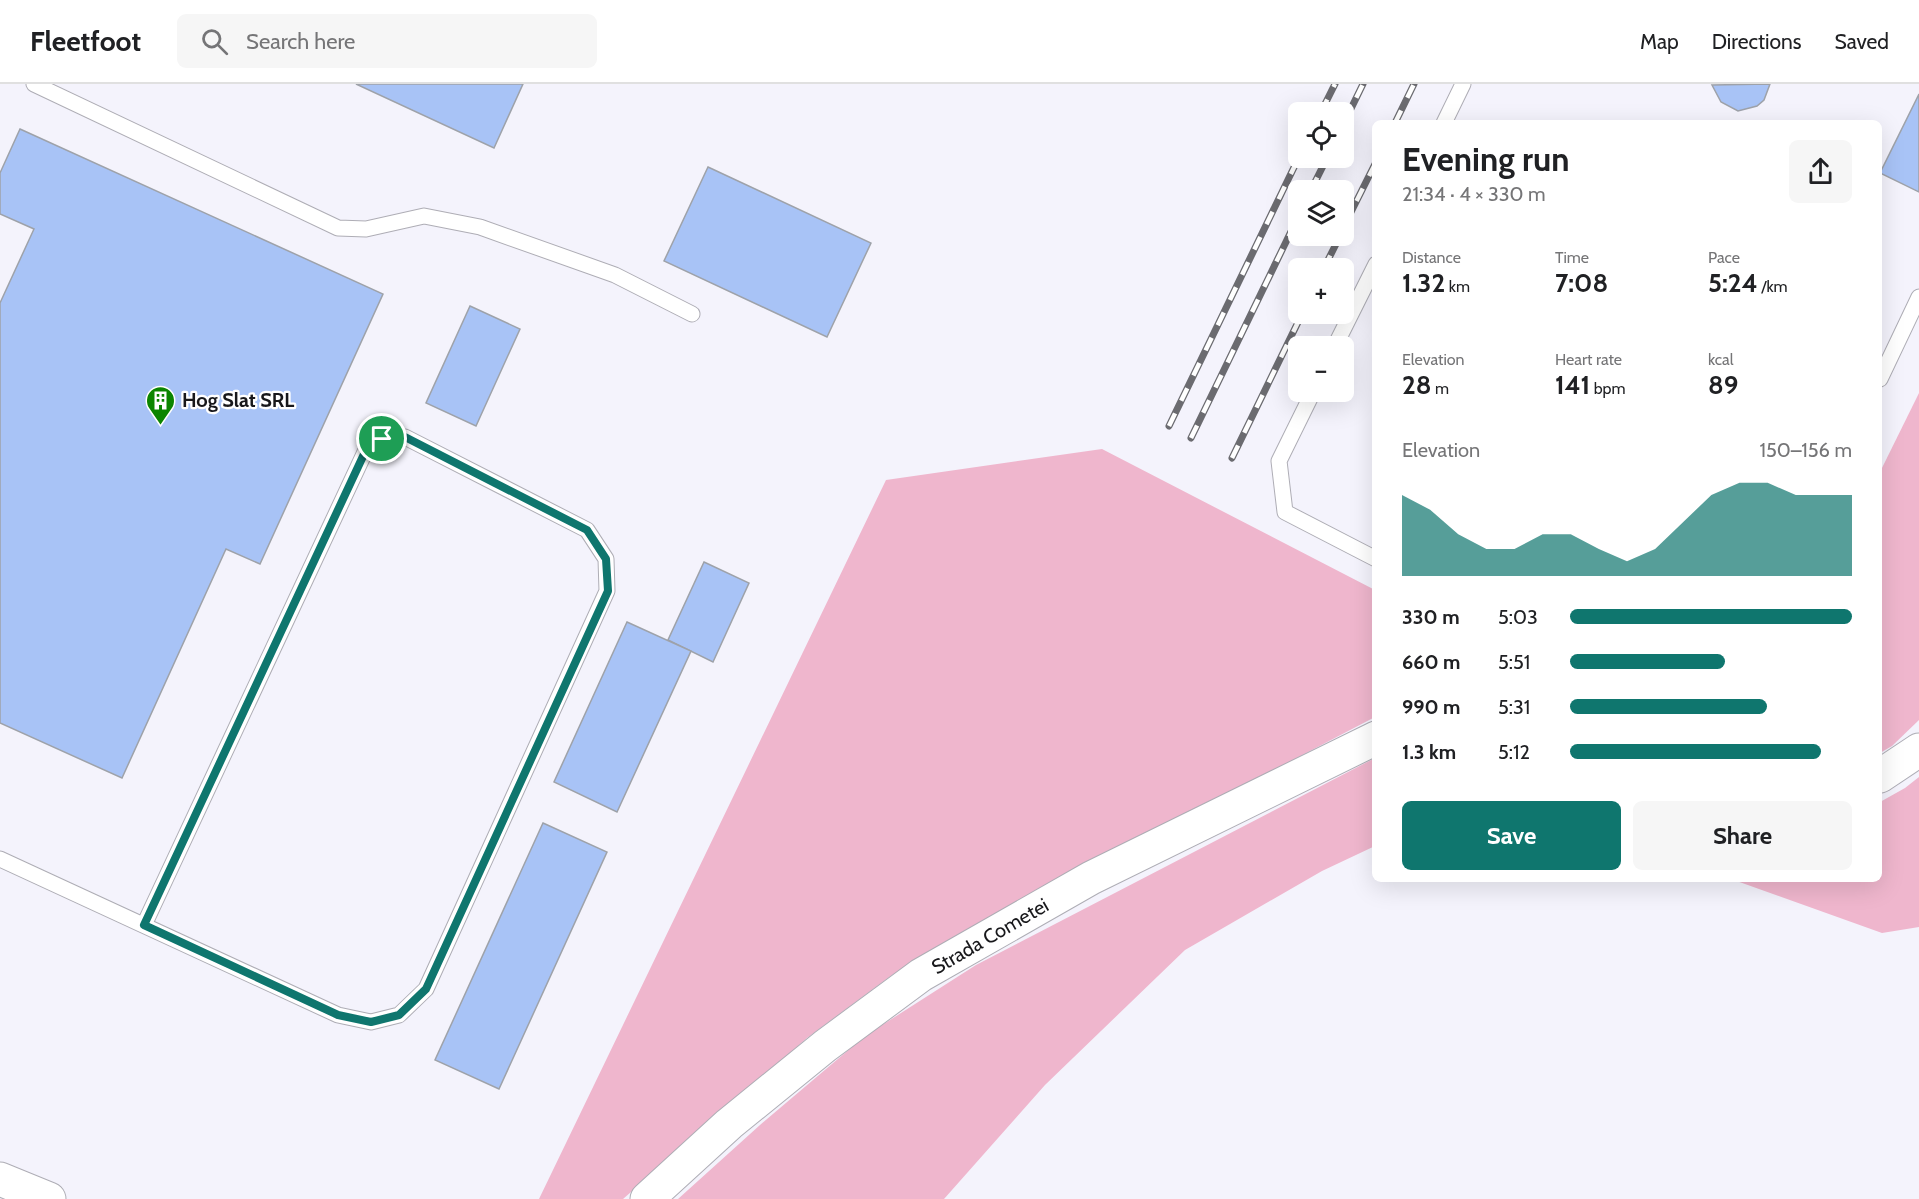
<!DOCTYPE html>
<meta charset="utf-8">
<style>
:root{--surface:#fff;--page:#f6f6f6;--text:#202124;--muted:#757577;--line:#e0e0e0;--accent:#0f766e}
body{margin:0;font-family:Cabin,sans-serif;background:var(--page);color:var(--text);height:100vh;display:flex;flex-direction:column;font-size:22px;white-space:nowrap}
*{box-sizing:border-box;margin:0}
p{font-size:20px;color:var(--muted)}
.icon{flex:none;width:33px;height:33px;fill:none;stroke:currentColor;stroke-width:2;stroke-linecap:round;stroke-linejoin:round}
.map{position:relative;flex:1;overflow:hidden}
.sheet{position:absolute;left:1372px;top:36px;width:510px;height:762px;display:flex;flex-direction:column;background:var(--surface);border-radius:9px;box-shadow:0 6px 24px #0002}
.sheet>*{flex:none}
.tools{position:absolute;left:1288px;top:18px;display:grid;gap:12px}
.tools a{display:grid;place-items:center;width:66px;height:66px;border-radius:9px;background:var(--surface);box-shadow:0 6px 24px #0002;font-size:30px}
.pin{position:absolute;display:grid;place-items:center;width:51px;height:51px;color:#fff;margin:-26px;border:3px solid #fff;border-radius:50%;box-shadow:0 2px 6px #0007}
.round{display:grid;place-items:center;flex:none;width:63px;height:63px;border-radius:9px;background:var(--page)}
.overview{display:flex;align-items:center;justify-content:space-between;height:102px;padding:0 30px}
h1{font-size:33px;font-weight:800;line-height:45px}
.figures{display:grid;grid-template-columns:repeat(3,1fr);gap:9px;height:102px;padding:6px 30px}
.figures div{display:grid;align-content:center}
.figures b{font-size:26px;font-weight:800}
.figures small{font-size:16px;font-weight:400}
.figures p{font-size:16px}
.chart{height:168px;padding:12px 30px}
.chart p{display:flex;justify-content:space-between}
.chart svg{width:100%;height:108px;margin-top:6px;fill:var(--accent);opacity:.7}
.cta{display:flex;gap:12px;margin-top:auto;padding:12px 30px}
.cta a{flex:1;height:69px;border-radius:9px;background:var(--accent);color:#fff;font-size:24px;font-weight:800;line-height:69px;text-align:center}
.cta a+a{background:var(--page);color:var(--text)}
ul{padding:0 30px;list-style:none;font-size:20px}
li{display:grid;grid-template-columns:96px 72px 1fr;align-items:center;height:45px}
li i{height:15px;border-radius:8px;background:var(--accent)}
header{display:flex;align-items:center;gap:36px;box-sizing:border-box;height:84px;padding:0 30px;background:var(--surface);border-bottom:2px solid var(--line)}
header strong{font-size:28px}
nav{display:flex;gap:33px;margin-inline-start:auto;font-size:21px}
.search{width:420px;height:54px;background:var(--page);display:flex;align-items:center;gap:15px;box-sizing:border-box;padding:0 21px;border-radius:9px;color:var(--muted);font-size:22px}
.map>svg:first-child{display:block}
</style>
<header>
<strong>Fleetfoot</strong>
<div class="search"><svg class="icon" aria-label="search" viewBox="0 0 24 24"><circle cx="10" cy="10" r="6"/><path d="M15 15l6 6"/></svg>Search here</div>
<nav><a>Map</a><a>Directions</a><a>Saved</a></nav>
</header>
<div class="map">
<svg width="1919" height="1115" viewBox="0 0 1919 1115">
<rect width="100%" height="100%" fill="#f4f3fc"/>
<g fill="#efb6cd">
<path d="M1919,309V636L1892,662L1880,669V388Z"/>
<path d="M1102,365L1375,506V633L958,851L892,891L807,954L623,1115H539L886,396Z"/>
<path d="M1375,674V762L1322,787L1185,866L1045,1001L944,1115H678L760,1041L865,952L976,881Z"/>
<path d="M1919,693V843L1882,849L1731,795H1880V718L1905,704Z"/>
</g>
<g fill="#a8c3f6" stroke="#9ea2a9" stroke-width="1.5">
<path d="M356,0H523L494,64Z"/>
<path d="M1770,0L1764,16L1757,22L1738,27L1721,18L1712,1Z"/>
<path d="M1919,10V108L1880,89Z"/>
<path d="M20,45L383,210L260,480L226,465L122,694L0,639V219L34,145L0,130V89Z"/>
<path d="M708,83L871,159L827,253L664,177Z"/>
<path d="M470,222L520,245L476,342L426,319Z"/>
<path d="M704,478L749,499L713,578L668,556Z"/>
<path d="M627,538L691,567L617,728L554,698Z"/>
<path d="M543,739L607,768L499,1005L435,976Z"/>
</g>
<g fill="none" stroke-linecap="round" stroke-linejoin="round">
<defs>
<g id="lane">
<path d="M34,0L338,144L366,145L424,132L480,143L615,191L692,230"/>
<path d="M1444,39L1463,0"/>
<path d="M1335,262L1376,180"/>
<path d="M1880,295L1919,213"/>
<path d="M1313,308L1279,377L1285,428L1376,475"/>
<path d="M0,775L338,931L371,938L399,931L426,905L607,507L606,475L587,446L405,353L382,355L365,368L144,841"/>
</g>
<g id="secondary">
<path d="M1880,692L1919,666"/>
<path d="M0,1095L49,1115"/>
<path d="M647,1115L729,1040L825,962L921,891L1091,794L1376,654"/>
</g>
</defs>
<use href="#lane" stroke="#aeadb5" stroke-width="17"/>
<use href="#secondary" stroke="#aeadb5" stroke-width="35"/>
<use href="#lane" stroke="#fff" stroke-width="15"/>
<use href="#secondary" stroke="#fff" stroke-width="33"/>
<defs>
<g id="rail">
<path d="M1321,28L1335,0"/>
<path d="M1344,39L1363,0"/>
<path d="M1395,39L1414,0"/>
<path d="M1311,106L1327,74"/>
<path d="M1344,142L1376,78"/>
<path d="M1324,184L1340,152"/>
<path d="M1169,342L1299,73"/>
<path d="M1191,354L1299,131"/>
<path d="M1232,374L1302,230"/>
</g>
</defs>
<use href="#rail" stroke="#6b6b70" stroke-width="7"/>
<use href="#rail" stroke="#fff" stroke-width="4.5" stroke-dasharray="14" stroke-linecap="butt"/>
</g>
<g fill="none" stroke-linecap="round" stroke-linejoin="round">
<defs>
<path id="route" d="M405,353L587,446L606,475L608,507L426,905L399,931L371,938L338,931L144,841L365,368L382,355Z"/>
</defs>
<use href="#route" stroke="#fff" stroke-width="12"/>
<use href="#route" stroke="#0f766e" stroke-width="8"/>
</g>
<defs>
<symbol id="building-pin" viewBox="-11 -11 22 30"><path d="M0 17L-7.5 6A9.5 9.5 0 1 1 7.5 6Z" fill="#0c8500" stroke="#fff"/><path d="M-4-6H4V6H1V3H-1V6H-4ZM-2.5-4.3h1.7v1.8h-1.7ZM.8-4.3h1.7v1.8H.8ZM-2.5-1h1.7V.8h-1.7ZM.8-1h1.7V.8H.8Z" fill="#fff"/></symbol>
</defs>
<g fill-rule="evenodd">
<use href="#building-pin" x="144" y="300" width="33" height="45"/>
</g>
<g text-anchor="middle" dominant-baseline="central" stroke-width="4.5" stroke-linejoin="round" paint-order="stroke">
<g font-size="20" font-weight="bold" fill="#18181b" stroke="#fff" text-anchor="start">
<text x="182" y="316">Hog Slat SRL</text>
</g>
<g font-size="20" fill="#18181b" stroke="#fff">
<text transform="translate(990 852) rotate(-30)">Strada Cometei</text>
</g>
</g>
</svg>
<div class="tools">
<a><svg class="icon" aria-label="locate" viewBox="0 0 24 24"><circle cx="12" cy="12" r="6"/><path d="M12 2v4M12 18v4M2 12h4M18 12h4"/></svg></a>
<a><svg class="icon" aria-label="layers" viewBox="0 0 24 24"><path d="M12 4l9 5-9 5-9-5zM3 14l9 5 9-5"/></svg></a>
<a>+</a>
<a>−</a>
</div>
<div class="pin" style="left:382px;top:355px;background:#1e9e55"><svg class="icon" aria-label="arrive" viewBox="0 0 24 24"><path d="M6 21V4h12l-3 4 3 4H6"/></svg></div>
<section class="sheet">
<div class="overview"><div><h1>Evening run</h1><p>21:34 · 4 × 330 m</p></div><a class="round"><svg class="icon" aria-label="share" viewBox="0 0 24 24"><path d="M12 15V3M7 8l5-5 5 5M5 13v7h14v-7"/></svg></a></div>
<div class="figures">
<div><p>Distance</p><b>1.32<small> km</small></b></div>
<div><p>Time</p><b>7:08</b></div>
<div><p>Pace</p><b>5:24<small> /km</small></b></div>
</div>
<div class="figures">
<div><p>Elevation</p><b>28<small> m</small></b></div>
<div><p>Heart rate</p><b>141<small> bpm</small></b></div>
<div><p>kcal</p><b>89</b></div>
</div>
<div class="chart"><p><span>Elevation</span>150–156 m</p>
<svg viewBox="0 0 160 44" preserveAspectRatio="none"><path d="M0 44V11L10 17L20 27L30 33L40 33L50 27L60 27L70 33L80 38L90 33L100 22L110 11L120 6L130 6L140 11L150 11L160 11V44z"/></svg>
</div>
<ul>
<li><b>330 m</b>5:03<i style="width:100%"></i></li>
<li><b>660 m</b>5:51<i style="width:55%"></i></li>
<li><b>990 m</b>5:31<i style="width:70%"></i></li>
<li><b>1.3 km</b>5:12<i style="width:89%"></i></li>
</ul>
<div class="cta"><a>Save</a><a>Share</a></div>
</section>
</div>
